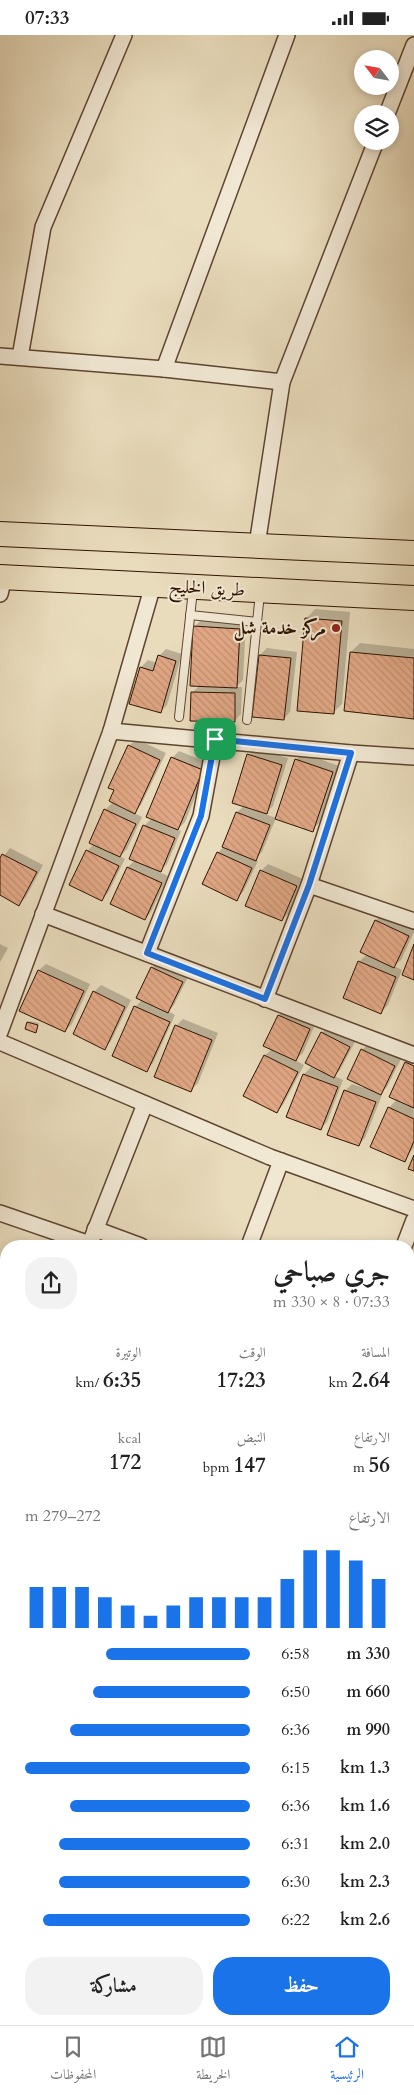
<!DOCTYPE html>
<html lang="ar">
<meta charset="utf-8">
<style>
:root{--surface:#fff;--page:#f2f2f2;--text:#222;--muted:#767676;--line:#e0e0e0;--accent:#1a73e8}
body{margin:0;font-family:Cardo,Amiri,serif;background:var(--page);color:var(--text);direction:rtl;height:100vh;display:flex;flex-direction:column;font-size:19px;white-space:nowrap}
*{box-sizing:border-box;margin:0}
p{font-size:16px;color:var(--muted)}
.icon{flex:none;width:28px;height:28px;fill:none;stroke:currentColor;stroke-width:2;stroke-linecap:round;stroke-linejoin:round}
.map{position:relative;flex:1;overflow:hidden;direction:ltr}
.panel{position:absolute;left:0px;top:1205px;width:415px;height:785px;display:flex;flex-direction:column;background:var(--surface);border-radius:20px 20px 0 0;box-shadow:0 2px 8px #0003;direction:rtl}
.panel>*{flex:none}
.needle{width:32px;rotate:301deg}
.buttons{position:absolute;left:354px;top:15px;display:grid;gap:10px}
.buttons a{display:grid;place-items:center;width:45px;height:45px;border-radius:50%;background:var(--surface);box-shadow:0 2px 8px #0003;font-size:25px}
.pin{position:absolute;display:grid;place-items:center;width:42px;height:42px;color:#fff;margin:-21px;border-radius:10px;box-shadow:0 2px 8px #0006}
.round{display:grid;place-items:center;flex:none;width:52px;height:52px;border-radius:20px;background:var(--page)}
.headline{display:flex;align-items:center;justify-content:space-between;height:85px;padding:0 25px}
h1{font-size:28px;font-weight:600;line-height:38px}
.metrics{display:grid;grid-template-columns:repeat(3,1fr);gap:8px;height:85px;padding:5px 25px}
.metrics div{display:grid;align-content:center}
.metrics b{font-size:21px;font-weight:600}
.metrics small{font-size:14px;font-weight:400}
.metrics p{font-size:14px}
.chart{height:140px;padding:10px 25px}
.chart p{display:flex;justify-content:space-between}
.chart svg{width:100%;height:90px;margin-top:5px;stroke:var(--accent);stroke-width:6}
.button{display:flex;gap:10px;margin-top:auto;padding:10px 25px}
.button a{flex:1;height:58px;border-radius:20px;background:var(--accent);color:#fff;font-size:20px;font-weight:600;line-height:58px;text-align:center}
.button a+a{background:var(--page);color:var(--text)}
ul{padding:0 25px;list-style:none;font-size:16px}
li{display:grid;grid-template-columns:80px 60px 1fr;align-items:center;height:38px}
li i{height:12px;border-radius:6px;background:var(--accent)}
.status{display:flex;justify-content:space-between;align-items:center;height:35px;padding:0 25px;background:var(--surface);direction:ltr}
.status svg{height:14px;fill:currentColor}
.tabs{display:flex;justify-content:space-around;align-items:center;height:70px;border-top:1px solid var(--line);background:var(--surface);font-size:14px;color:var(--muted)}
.tabs a{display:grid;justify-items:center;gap:2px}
.tabs .active{color:var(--accent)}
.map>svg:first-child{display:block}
</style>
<div class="status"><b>07:33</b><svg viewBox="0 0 49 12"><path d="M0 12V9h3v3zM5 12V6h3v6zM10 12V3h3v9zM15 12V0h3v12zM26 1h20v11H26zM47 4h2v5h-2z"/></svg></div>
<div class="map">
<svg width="414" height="1990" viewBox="0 0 414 1990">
<defs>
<pattern id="building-back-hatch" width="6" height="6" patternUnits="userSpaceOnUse" patternTransform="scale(1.25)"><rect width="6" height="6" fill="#e2a886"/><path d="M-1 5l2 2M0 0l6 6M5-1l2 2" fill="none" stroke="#c29072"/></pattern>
</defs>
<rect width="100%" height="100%" fill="#e9dcbd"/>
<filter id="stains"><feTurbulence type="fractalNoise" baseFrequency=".004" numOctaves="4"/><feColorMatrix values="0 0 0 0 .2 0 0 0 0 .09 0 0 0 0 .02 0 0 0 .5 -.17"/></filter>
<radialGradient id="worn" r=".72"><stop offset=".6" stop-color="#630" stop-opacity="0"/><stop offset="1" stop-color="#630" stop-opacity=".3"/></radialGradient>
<g fill="#0003">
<path d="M315,574L350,577L342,669L333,678L307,583Z"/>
<path d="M201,585L246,587L243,645L236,652H242L241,679L234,686L192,658L200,650L194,592Z"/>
<path d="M360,608L414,614V683L351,617Z"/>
<path d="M267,613L297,617L290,677L284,684L260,620Z"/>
<path d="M166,614L182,619L167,670L160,677L141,632L148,625L157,628L159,621Z"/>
<path d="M136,704L166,718L141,770L134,778L142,782L127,814L120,821L125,824L108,858L101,864L87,816L94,809L105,775L113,767L116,755L110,752L129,711Z"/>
<path d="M255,713L288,723L273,771L265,779L276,783L262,817L255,825L258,826L243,857L236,864L218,818L224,811L237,777L244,771L249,720Z"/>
<path d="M179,716L209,728L185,787L177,795L181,796L167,829L159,837L168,841L151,877L145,884L111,869L128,832L135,825L144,791L152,783L172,723Z"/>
<path d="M303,718L339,731L319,788L312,795L296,725Z"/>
<path d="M10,813L43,830L26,862L19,869L0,859V826Z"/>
<path d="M268,829L303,844L289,878L282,885L261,836Z"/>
<path d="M383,879L414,893V897L401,925L394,931L402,935L388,970L381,977L359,927L367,919L362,916L376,885Z"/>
<path d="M0,909L8,913L0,927Z"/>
<path d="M159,926L189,940L174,970L168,976L175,980L153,1028L146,1035L135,972L142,965L138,962L152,933Z"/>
<path d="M46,929L90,949L72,989L65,996L21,975L39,935Z"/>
<path d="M101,950L131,965L111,1006L104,1013L94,957Z"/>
<path d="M286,973L316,987L303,1018L295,1025L304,1030L283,1070L277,1077L265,1020L272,1014L265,1011L279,980Z"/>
<path d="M183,984L218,998L198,1048L191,1055L176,991Z"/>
<path d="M30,986L39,988L36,996L28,988Z"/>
<path d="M329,991L356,1005L340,1035L334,1041L343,1045L327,1087L320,1094L288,1081L304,1039L311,1032L318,1035L322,998Z"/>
<path d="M369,1008L401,1024L387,1052L380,1059L382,1060L365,1103L358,1110L345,1056L352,1049L364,1053L362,1015Z"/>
<path d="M413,1021L414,1112L404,1126L389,1073L397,1064L406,1028Z"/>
<path d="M409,1244L414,1247V1306L409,1304Z"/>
<path d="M409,1410L414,1413V1422L409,1434Z"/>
<path d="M5,1542L6,1543V1576L0,1573V1548Z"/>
<path d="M6,1658V1695L0,1693V1664Z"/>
<path d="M0,1934L6,1936V1951L0,1966Z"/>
<path d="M409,1978L414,1980V1990H399L385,1984H409Z"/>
<path d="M10,1984H150L165,1990H7Z"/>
<path d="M206,1984H249L247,1990H203Z"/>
<path d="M258,1984H295L298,1985L295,1990H254Z"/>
</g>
<g fill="url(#building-back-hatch)" stroke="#301200">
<path d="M305,583L342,586L334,679L297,676Z"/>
<path d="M193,591L240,594L237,653L190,651Z"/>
<path d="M350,617L414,623V684L344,676Z"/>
<path d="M158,620L176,626L161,678L129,669L140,632L153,636Z"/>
<path d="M259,620L291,623L284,685L252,682Z"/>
<path d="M191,657L235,658V687L190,686Z"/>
<path d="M128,710L160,725L135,779L109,766L114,755L108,753Z"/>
<path d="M247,719L282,730L267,779L232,768Z"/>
<path d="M171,722L203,735L178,795L146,782Z"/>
<path d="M295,724L333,737L313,797L275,784Z"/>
<path d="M104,774L136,789L120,822L89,808Z"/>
<path d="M236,777L270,790L256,826L222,812Z"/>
<path d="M143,790L175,803L161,837L129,824Z"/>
<path d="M86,815L119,831L102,866L69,850Z"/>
<path d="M217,817L252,833L237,866L202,849Z"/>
<path d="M2,819L37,837L19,871L0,860V823Z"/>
<path d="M127,832L162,848L145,885L110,869Z"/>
<path d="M260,835L297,851L282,886L245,871Z"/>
<path d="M375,885L409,901L394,933L360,917Z"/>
<path d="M414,909V945L402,940Z"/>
<path d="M358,926L396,942L381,979L343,963Z"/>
<path d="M151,932L183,947L168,978L136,963Z"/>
<path d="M38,935L84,956L65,997L19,976Z"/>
<path d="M93,956L125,972L105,1015L73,999Z"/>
<path d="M134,971L170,987L147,1037L112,1021Z"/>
<path d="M278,980L310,994L296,1026L263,1011Z"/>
<path d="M27,987L38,990L36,998L25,994Z"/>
<path d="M175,990L212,1005L191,1057L154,1042Z"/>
<path d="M321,997L350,1012L334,1043L305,1028Z"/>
<path d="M361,1014L395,1031L381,1060L347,1044Z"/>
<path d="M264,1020L298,1037L277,1078L243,1061Z"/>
<path d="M405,1027L414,1031V1073L389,1062Z"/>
<path d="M303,1039L338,1052L321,1095L286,1082Z"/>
<path d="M344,1055L376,1067L359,1111L327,1100Z"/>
<path d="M388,1072L414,1084V1106L405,1127L370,1112Z"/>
<path d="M414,1120V1136L408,1134Z"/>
<path d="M409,1254L414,1256V1308L409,1305Z"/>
<path d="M414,1430V1470L409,1468V1442Z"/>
<path d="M2,1483L6,1485V1493L0,1490Z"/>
<path d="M0,1546L6,1549V1578L0,1575Z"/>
<path d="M0,1665L6,1667V1697L0,1695Z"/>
<path d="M6,1833V1857L0,1853V1843Z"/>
<path d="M0,1943L6,1945L0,1959Z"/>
<path d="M414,1955V1968L410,1967Z"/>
<path d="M9,1984H121L136,1990H6Z"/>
<path d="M204,1984H246L243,1990H202Z"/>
<path d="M256,1984H277L288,1990H253Z"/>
<path d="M381,1984H408L413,1986L414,1984V1990H396Z"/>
</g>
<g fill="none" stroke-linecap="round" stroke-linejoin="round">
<defs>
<g id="service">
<path d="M190,580L257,587"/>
<path d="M179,682L193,555"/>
<path d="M247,685L260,558"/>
</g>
<g id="minor">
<path d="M387,79L414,10"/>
<path d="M0,321L164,334L282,347"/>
<path d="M20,322L43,192L124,0"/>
<path d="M164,334L287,0"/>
<path d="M257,510L282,347L376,106"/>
<path d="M0,559L4,543"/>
<path d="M111,696L351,718L414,722"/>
<path d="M309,850L414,886"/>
<path d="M43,879L414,1020"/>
<path d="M147,918L201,781L215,705"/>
<path d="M265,964L309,850L351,718"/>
<path d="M0,997L111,696L153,550"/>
<path d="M0,1007L270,1122L414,1174"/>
<path d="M0,1178L90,1209"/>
<path d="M95,1194L141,1211"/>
<path d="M89,1211L145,1069"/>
<path d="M249,1211L281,1126"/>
<path d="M404,1211L414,1185"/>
<path d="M409,1341L414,1343"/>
<path d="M0,1346L6,1348"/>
<path d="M409,1502L414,1504"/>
<path d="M0,1505L6,1508"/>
<path d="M0,1526L6,1528"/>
<path d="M0,1642L6,1644"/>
<path d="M409,1664L414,1666"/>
<path d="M409,1684L414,1686"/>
<path d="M0,1756L6,1758"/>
<path d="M0,1793L6,1784"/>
<path d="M0,1929L6,1931"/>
<path d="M143,1984L160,1990"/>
<path d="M318,1984L331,1990"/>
<path d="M189,1990L192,1984"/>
</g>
<g id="primary">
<path d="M0,499L414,518"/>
<path d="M0,542L414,563"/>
</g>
</defs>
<use href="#service" stroke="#5e442f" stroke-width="10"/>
<use href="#minor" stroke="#5e442f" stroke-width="18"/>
<use href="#primary" stroke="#301200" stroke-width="26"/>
<use href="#service" stroke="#f1e8d4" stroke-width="8"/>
<use href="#minor" stroke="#f1e8d4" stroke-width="15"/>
<use href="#primary" stroke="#e9dcbd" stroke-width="24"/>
</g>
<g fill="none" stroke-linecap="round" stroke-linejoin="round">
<defs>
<path id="route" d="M215,704L351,718L309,850L265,964L147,918L201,781Z"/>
</defs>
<use href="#route" stroke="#fff" stroke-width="10"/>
<use href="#route" stroke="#1a73e8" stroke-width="6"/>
</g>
<circle fill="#8f2418" stroke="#f1e8d4" stroke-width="2" cx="336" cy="593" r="5"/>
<g text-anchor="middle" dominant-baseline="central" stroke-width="4" stroke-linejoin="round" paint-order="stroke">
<g font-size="19" fill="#301200" stroke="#f1e8d4">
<text transform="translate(207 553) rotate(3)">طريق الخليج</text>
</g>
<g font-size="19" font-weight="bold" fill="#301200" stroke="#f1e8d4" text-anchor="end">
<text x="326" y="593">مركز خدمة شل</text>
</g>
</g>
<rect width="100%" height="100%" filter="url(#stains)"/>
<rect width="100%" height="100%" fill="url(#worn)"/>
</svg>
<div class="buttons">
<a><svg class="needle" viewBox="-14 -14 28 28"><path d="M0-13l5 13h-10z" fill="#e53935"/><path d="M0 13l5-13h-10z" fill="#767676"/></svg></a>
<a><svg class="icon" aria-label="layers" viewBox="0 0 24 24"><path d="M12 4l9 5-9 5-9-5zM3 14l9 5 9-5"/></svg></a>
</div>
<div class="pin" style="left:215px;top:704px;background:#1e9e55"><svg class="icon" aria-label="arrive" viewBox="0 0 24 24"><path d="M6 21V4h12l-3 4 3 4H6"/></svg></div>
<section class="panel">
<div class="headline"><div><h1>جري صباحي</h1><p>07:33 · 8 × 330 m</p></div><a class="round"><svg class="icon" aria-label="share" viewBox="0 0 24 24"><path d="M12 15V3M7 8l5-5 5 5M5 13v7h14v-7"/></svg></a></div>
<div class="metrics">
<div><p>المسافة</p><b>2.64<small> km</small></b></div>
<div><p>الوقت</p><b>17:23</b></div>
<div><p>الوتيرة</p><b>6:35<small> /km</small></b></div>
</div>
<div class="metrics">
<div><p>الارتفاع</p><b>56<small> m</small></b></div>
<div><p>النبض</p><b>147<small> bpm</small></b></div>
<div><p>kcal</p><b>172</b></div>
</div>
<div class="chart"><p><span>الارتفاع</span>272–279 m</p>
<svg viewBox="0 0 160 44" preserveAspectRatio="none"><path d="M5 44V24M15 44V24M25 44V24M35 44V29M45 44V33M55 44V38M65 44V33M75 44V29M85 44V29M95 44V29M105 44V29M115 44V20M125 44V6M135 44V6M145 44V11M155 44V20"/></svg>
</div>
<ul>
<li><b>330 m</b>6:58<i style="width:64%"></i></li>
<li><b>660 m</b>6:50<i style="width:70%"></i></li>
<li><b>990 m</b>6:36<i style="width:80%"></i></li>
<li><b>1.3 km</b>6:15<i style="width:100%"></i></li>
<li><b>1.6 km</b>6:36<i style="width:80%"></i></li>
<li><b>2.0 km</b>6:31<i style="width:85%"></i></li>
<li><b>2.3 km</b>6:30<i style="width:85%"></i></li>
<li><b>2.6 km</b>6:22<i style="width:92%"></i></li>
</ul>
<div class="button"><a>حفظ</a><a>مشاركة</a></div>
</section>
</div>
<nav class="tabs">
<a class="active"><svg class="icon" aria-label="home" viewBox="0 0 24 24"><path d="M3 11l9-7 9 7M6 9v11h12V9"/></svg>الرئيسية</a>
<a><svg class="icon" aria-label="map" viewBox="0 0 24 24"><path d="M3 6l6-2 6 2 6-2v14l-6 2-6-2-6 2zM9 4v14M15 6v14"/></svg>الخريطة</a>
<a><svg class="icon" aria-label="saved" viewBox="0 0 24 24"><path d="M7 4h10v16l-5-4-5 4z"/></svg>المحفوظات</a>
</nav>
